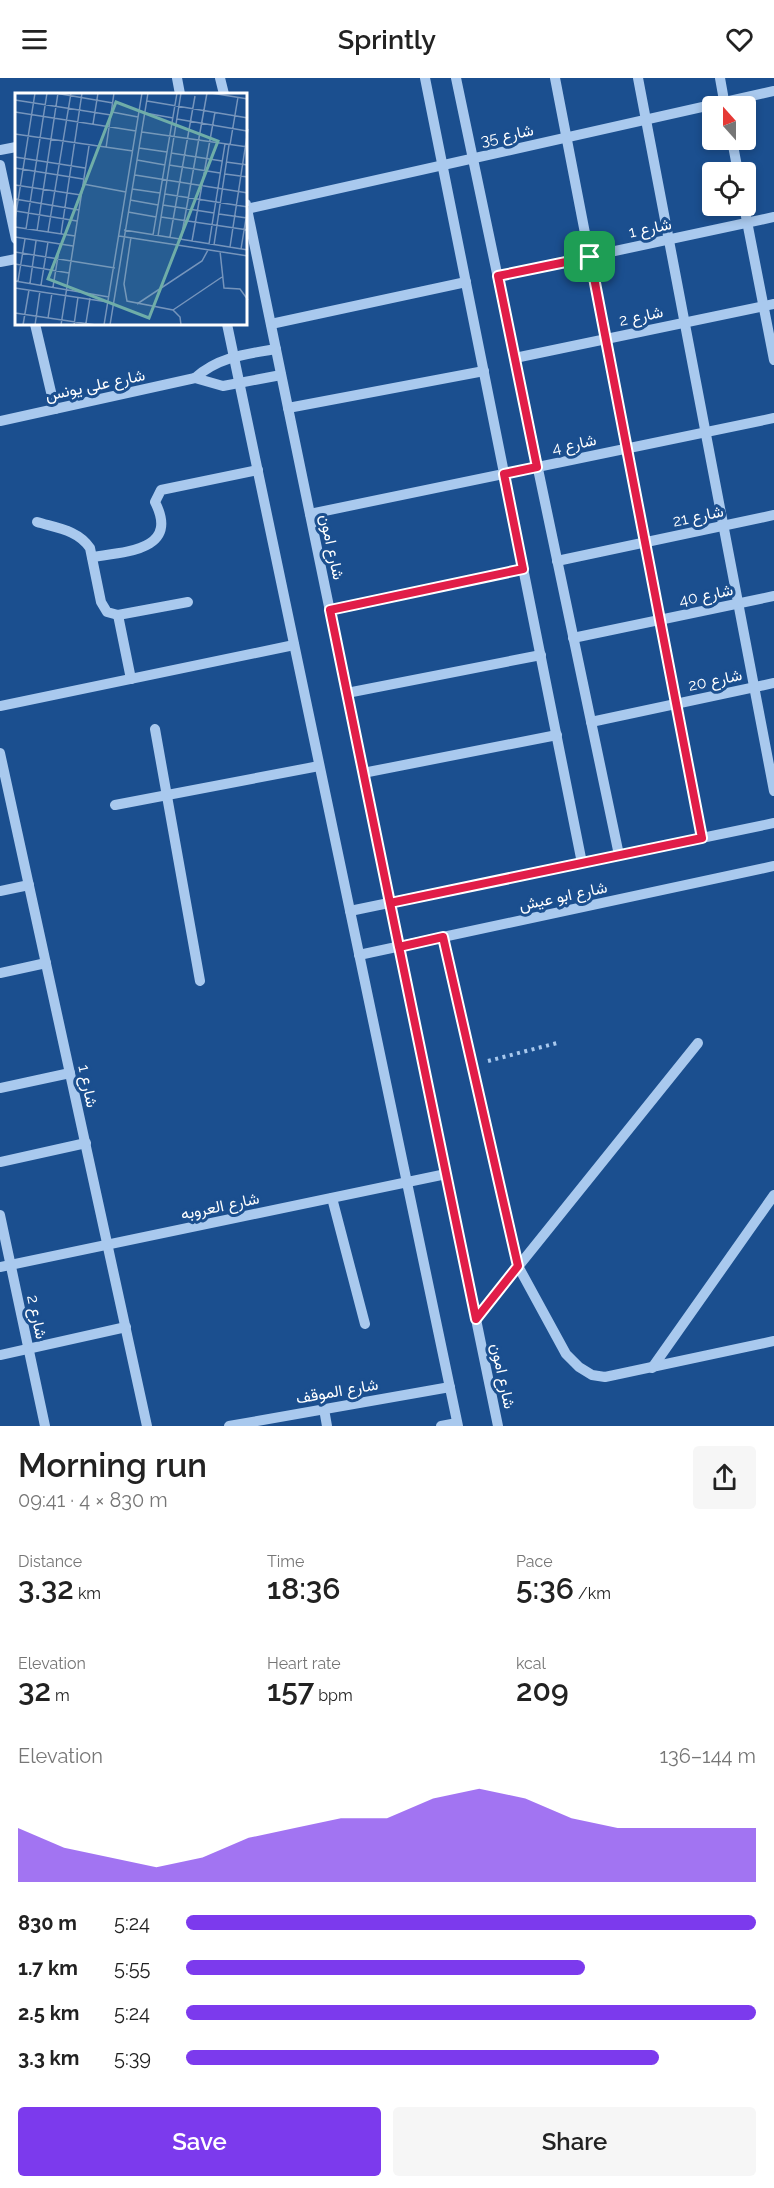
<!DOCTYPE html>
<meta charset="utf-8">
<style>
:root{--surface:#fff;--page:#f6f6f6;--text:#222;--muted:#767676;--accent:#7c3aed}
body{margin:0;font-family:Raleway,Vazirmatn,sans-serif;background:var(--page);color:var(--text);height:100vh;display:flex;flex-direction:column;font-size:22px;white-space:nowrap}
*{box-sizing:border-box;margin:0}
p{font-size:20px;color:var(--muted)}
.icon{flex:none;width:33px;height:33px;fill:none;stroke:currentColor;stroke-width:2;stroke-linecap:round;stroke-linejoin:round}
.map{position:relative;height:1348px;overflow:hidden}
.side{display:flex;flex-direction:column;background:var(--surface);flex:1}
.side>*{flex:none}
.needle{width:39px;rotate:339deg}
.controls{position:absolute;left:702px;top:18px;display:grid;gap:12px}
.controls a{display:grid;place-items:center;width:54px;height:54px;border-radius:6px;background:var(--surface);box-shadow:0 3px 9px #0003;font-size:30px}
.pin{position:absolute;display:grid;place-items:center;width:51px;height:51px;color:#fff;margin:-26px;border-radius:12px;box-shadow:0 3px 9px #0006}
.round{display:grid;place-items:center;flex:none;width:63px;height:63px;border-radius:6px;background:var(--page)}
.head{display:flex;align-items:center;justify-content:space-between;height:102px;padding:0 18px}
h1{font-size:33px;font-weight:600;line-height:45px}
.figures{display:grid;grid-template-columns:repeat(3,1fr);gap:9px;height:102px;padding:6px 18px}
.figures div{display:grid;align-content:center}
.figures b{font-size:30px;font-weight:600}
.figures small{font-size:16px;font-weight:400}
.figures p{font-size:16px}
.chart{height:168px;padding:12px 18px}
.chart p{display:flex;justify-content:space-between}
.chart svg{width:100%;height:108px;margin-top:6px;fill:var(--accent);opacity:.7}
.cta{display:flex;gap:12px;margin-top:auto;padding:12px 18px}
.cta a{flex:1;height:69px;border-radius:6px;background:var(--accent);color:#fff;font-size:24px;font-weight:600;line-height:69px;text-align:center}
.cta a+a{background:var(--page);color:var(--text)}
ul{padding:0 18px;list-style:none;font-size:20px}
li{display:grid;grid-template-columns:96px 72px 1fr;align-items:center;height:45px}
li i{height:15px;border-radius:8px;background:var(--accent)}
header{display:flex;justify-content:space-between;align-items:center;height:78px;padding:0 18px;background:var(--surface);font-size:27px;font-weight:600}
.map>svg:first-child{display:block}
</style>
<header><svg class="icon" aria-label="menu" viewBox="0 0 24 24"><path d="M4 6h16M4 12h16M4 18h16"/></svg>Sprintly<svg class="icon" aria-label="heart" viewBox="0 0 24 24"><path d="M12 20l-8-8c-3-5 5-10 8-4 3-6 11-1 8 4z"/></svg></header>
<div class="map">
<svg width="774" height="1348" viewBox="0 0 774 1348">
<rect width="100%" height="100%" fill="#1b4f8f"/>
<g fill="none" stroke-linecap="round" stroke-linejoin="round">
<path stroke="#a9c9ee" stroke-width="4" stroke-dasharray="3 4.5" stroke-linecap="butt" d="M488,983L557,965"/>
<g stroke="#a9c9ee" stroke-width="10">
<path d="M177,0L180,16"/>
<path d="M220,0L224,16"/>
<path d="M425,0L582,785"/>
<path d="M456,0L619,777"/>
<path d="M555,0L702,760"/>
<path d="M638,0L774,713"/>
<path d="M720,0L725,28"/>
<path d="M732,62L738,94"/>
<path d="M0,72L16,69"/>
<path d="M0,87L16,161"/>
<path d="M246,126L498,1348"/>
<path d="M744,128L774,282"/>
<path d="M247,131L774,13"/>
<path d="M0,184L16,181"/>
<path d="M498,198L774,139"/>
<path d="M35,246L55,331"/>
<path d="M227,246L458,1348"/>
<path d="M271,246L466,204"/>
<path d="M515,280L774,226"/>
<path d="M195,300C218,279 246,276 276,271"/>
<path d="M288,330L484,293"/>
<path d="M0,343L195,300L223,308L281,297"/>
<path d="M310,436L774,340"/>
<path d="M37,444C57,450 78,452 90,470L101,524L107,534L118,537L188,524"/>
<path d="M92,479C124,474 180,473 155,424L161,412L258,392"/>
<path d="M557,483L774,437"/>
<path d="M330,532L523,491"/>
<path d="M118,537L131,601"/>
<path d="M573,560L774,518"/>
<path d="M347,615L541,577"/>
<path d="M0,628L294,567"/>
<path d="M591,644L774,605"/>
<path d="M155,651L200,903"/>
<path d="M0,675L147,1348"/>
<path d="M363,695L557,657"/>
<path d="M115,727L319,688"/>
<path d="M0,813L29,807"/>
<path d="M350,833L774,745"/>
<path d="M443,859L518,1188L566,1276L579,1289L592,1297L605,1299L774,1263"/>
<path d="M359,877L774,788"/>
<path d="M0,895L46,885"/>
<path d="M0,1010L70,995"/>
<path d="M0,1084L86,1065"/>
<path d="M332,1120L365,1246"/>
<path d="M0,1137L45,1348"/>
<path d="M0,1189L446,1096"/>
<path d="M476,1241L698,965"/>
<path d="M0,1277L126,1249"/>
<path d="M652,1290L774,1117"/>
<path d="M324,1331L327,1348"/>
<path d="M229,1348L450,1309"/>
<path d="M441,1348L457,1345"/>
</g>
</g>
<g fill="none" stroke-linecap="round" stroke-linejoin="round">
<defs>
<path id="route" d="M590,179L702,760L390,825L476,1241L518,1188L443,859L399,869C376,756 353,644 330,532L523,491L504,396L537,389L498,198L590,179"/>
</defs>
<use href="#route" stroke="#fff" stroke-width="12"/>
<use href="#route" stroke="#e11d48" stroke-width="8"/>
</g>
<g text-anchor="middle" dominant-baseline="central" stroke-width="6" stroke-linejoin="round" paint-order="stroke">
<g font-size="16" fill="#fff" stroke="#1b4f8f">
<text transform="translate(507 57) rotate(-12)">شارع 35</text>
<text transform="translate(650 150) rotate(-12)">شارع 1</text>
<text transform="translate(641 238) rotate(-12)">شارع 2</text>
<text transform="translate(95 307) rotate(-12)">شارع على يونس</text>
<text transform="translate(574 366) rotate(-12)">شارع 4</text>
<text transform="translate(698 438) rotate(-12)">شارع 21</text>
<text transform="translate(332 469) rotate(78)">شارع امون</text>
<text transform="translate(706 517) rotate(-12)">شارع 40</text>
<text transform="translate(715 602) rotate(-12)">شارع 20</text>
<text transform="translate(563 818) rotate(-12)">شارع ابو عيش</text>
<text transform="translate(88 1008) rotate(78)">شارع 1</text>
<text transform="translate(220 1128) rotate(-12)">شارع العروبه</text>
<text transform="translate(37 1239) rotate(78)">شارع 2</text>
<text transform="translate(503 1298) rotate(78)">شارع امون</text>
<text transform="translate(337 1313) rotate(-10)">شارع الموقف</text>
</g>
</g>
<g transform="translate(15 15)">
<rect width="232" height="232" fill="#1b4f8f"/>
<path fill="none" stroke="#7695bc" stroke-width="1.5" d="M40,0L98,10M196,0L233,6M0,7L96,22M132,8L233,25M0,19L121,38M97,19L123,24M130,20L158,25M162,26L232,38M78,31L83,0M127,39L233,54M0,41L118,58M215,52L223,4M91,55L99,0M124,55L152,59M156,60L207,68M0,64L70,75M122,67L150,72M211,69L233,72M154,72L205,80M0,75L68,86M210,81L233,84M120,82L233,100M68,91L111,99M0,92L66,102M117,96L145,100M150,101L233,114M0,106L64,117M115,107L143,112M148,112L199,120M1,118L62,128M113,119L141,124M204,121L232,125M146,124L233,137M0,127L20,0M0,134L60,143M11,136L32,0M109,137L233,157M22,138L43,0M33,139L56,0M46,141L67,0M138,142L162,0M104,143L233,163M143,143L166,0M0,144L58,153M116,144L109,191L112,208L158,217L165,224L166,232M155,144L180,3M166,146L192,0M177,148L200,19M194,151L210,51M199,152L214,52M215,154L233,36M226,156L233,113M205,158L209,195L225,196L233,207M0,159L100,175M0,171L54,180M0,188L94,204M3,188L10,146M15,190L21,148M26,192L33,149M38,194L45,151M0,195L93,209M122,211L187,168L193,157M158,217L207,184M0,220L81,232M33,225L37,200M71,230L75,205M8,232L14,197M20,232L25,198M46,232L74,53M59,232L63,204M89,232L127,0M95,232L133,0"/>
<path fill="#6fada8" fill-opacity="0.15" stroke="#6fada8" stroke-width="3" d="M101,9L203,48L134,225L33,186Z"/>
<rect width="232" height="232" fill="none" stroke="#fff" stroke-width="3"/>
</g>
</svg>
<div class="controls">
<a><svg class="needle" viewBox="-14 -14 28 28"><path d="M0-13l5 13h-10z" fill="#e53935"/><path d="M0 13l5-13h-10z" fill="#767676"/></svg></a>
<a><svg class="icon" aria-label="locate" viewBox="0 0 24 24"><circle cx="12" cy="12" r="6"/><path d="M12 2v4M12 18v4M2 12h4M18 12h4"/></svg></a>
</div>
<div class="pin" style="left:590px;top:179px;background:#1e9e55"><svg class="icon" aria-label="arrive" viewBox="0 0 24 24"><path d="M6 21V4h12l-3 4 3 4H6"/></svg></div>
</div>
<section class="side">
<div class="head"><div><h1>Morning run</h1><p>09:41 · 4 × 830 m</p></div><a class="round"><svg class="icon" aria-label="share" viewBox="0 0 24 24"><path d="M12 15V3M7 8l5-5 5 5M5 13v7h14v-7"/></svg></a></div>
<div class="figures">
<div><p>Distance</p><b>3.32<small> km</small></b></div>
<div><p>Time</p><b>18:36</b></div>
<div><p>Pace</p><b>5:36<small> /km</small></b></div>
</div>
<div class="figures">
<div><p>Elevation</p><b>32<small> m</small></b></div>
<div><p>Heart rate</p><b>157<small> bpm</small></b></div>
<div><p>kcal</p><b>209</b></div>
</div>
<div class="chart"><p><span>Elevation</span>136–144 m</p>
<svg viewBox="0 0 160 44" preserveAspectRatio="none"><path d="M0 44V22L10 30L20 34L30 38L40 34L50 26L60 22L70 18L80 18L90 10L100 6L110 10L120 18L130 22L140 22L150 22L160 22V44z"/></svg>
</div>
<ul>
<li><b>830 m</b>5:24<i style="width:100%"></i></li>
<li><b>1.7 km</b>5:55<i style="width:70%"></i></li>
<li><b>2.5 km</b>5:24<i style="width:100%"></i></li>
<li><b>3.3 km</b>5:39<i style="width:83%"></i></li>
</ul>
<div class="cta"><a>Save</a><a>Share</a></div>
</section>
